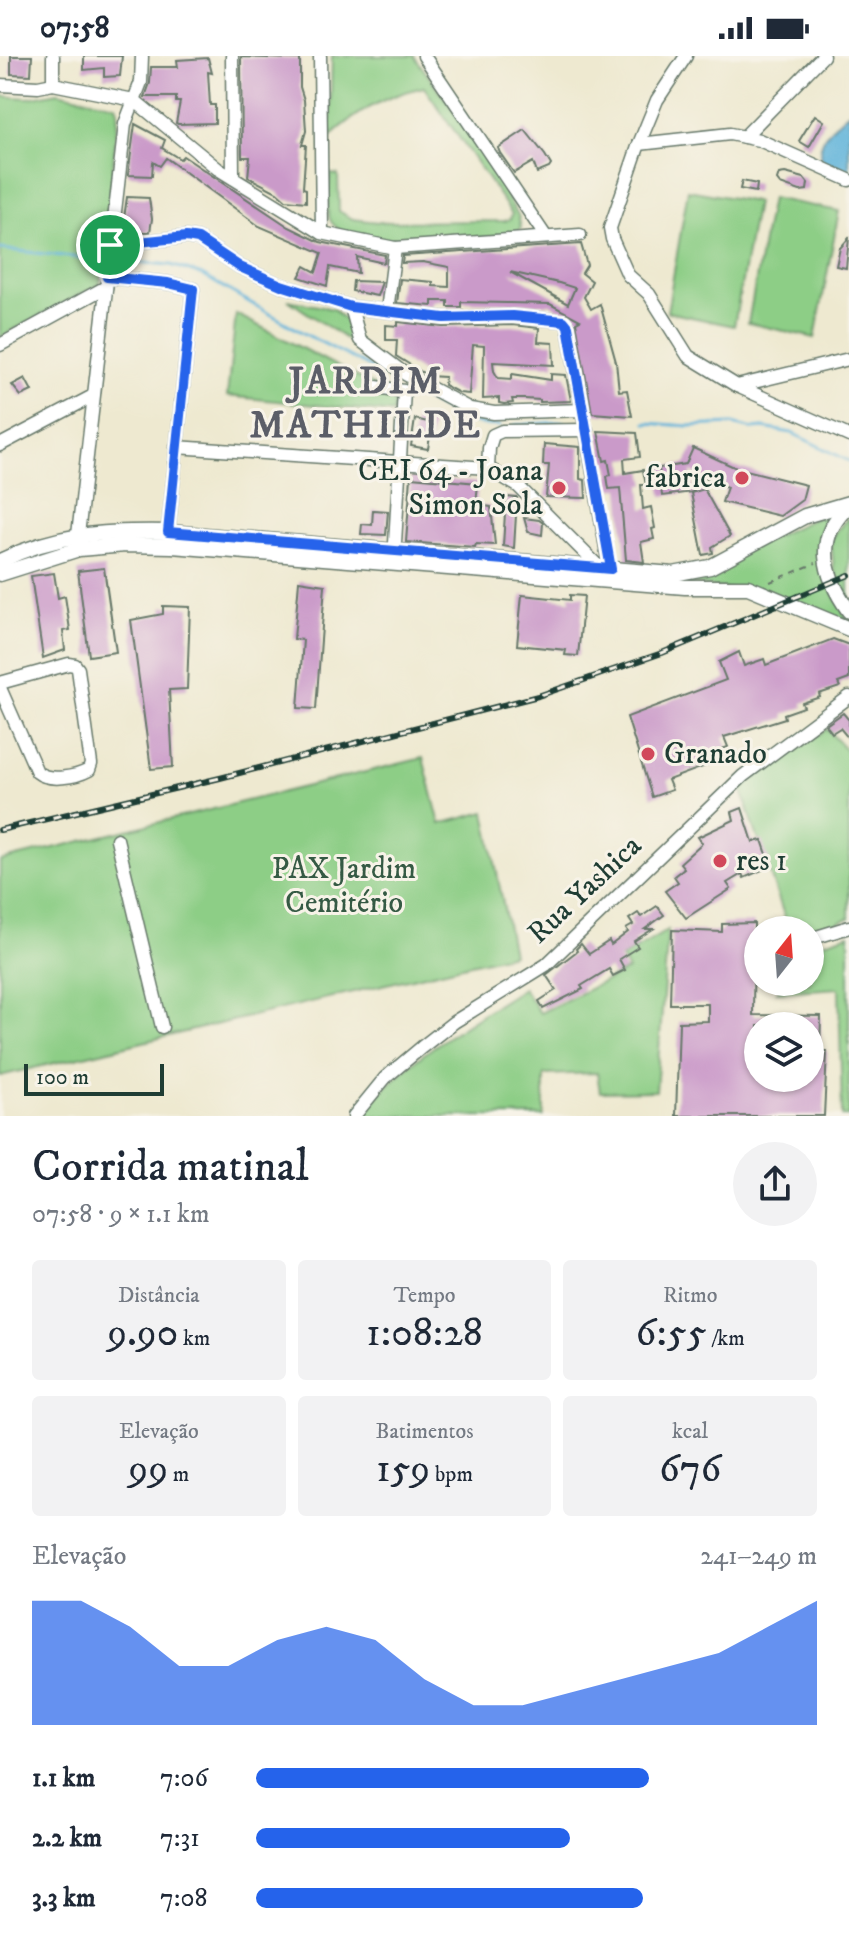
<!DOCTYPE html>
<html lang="pt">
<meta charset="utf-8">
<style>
:root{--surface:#fff;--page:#f2f2f3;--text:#1f2937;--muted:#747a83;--accent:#2563eb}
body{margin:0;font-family:"IM FELL DW Pica",serif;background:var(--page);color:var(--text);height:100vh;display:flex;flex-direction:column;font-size:30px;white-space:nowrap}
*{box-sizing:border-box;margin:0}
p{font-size:26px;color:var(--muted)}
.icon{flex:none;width:44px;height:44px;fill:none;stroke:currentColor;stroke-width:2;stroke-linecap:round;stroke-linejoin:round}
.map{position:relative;height:1060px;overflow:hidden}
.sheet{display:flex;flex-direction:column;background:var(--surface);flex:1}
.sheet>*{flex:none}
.needle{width:52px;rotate:17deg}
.fabs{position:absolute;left:744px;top:860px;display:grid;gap:16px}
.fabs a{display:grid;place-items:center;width:80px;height:80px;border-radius:50%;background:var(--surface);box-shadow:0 2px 6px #0004;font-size:40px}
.scale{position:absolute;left:24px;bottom:20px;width:140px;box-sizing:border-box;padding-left:8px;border:4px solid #1f3d34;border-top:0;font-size:22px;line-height:28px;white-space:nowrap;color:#1f3d34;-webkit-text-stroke:6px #f7f3e8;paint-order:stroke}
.pin{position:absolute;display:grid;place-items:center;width:68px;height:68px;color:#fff;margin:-34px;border:4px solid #fff;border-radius:50%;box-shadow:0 2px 8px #0007}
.round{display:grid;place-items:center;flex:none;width:84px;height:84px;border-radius:42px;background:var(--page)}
.head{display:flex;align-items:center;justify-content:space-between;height:136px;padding:0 32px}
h1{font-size:44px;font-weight:600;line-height:60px}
.figures{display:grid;grid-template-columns:repeat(3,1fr);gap:12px;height:136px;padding:8px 32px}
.figures div{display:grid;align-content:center;border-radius:8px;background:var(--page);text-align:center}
.figures b{font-size:40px;font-weight:600}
.figures small{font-size:22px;font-weight:400}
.figures p{font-size:22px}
.chart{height:224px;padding:16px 32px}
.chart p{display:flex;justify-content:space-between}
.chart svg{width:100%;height:144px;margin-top:8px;fill:var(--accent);opacity:.7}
ul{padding:0 32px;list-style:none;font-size:26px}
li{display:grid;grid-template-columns:128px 96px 1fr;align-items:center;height:60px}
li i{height:20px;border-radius:10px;background:var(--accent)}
.status{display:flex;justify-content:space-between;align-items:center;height:56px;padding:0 40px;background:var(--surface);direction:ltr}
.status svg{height:22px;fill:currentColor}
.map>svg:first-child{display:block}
</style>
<div class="status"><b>07:58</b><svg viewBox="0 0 49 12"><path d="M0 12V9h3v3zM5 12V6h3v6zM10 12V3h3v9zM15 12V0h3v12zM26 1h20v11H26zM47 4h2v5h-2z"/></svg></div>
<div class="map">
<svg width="849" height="1060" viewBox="0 0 849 1060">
<rect width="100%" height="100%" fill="#f7f3e8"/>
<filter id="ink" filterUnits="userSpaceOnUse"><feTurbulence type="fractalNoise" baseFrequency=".0125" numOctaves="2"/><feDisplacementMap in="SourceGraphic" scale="16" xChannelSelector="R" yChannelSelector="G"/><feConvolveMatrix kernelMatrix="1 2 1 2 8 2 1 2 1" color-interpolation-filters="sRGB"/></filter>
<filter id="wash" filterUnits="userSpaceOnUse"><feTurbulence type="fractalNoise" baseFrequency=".006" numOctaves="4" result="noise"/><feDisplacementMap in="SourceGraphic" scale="32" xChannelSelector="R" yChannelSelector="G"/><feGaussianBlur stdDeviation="1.8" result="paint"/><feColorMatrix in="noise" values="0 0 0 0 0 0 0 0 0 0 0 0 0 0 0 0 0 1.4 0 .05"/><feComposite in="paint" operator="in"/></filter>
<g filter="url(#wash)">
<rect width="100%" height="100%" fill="#eee9d0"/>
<g fill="#8dce86" stroke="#56865d" stroke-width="2">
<path d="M332,0H414L456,58L518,159L521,172L515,179C479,181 355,198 332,167C324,156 330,132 330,118L338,119L339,155L353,163L378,166L505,165L510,163L512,158L424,31C387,39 358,55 330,81Z"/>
<path d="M58,36L116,49L118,55L106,186L100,228L0,281V40L28,42Z"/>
<path d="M688,134L756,146L734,270L667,256Z"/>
<path d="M771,142L839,155L815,282L748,267Z"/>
<path d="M288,244L333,253L345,264L355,289Z"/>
<path d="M236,258L396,341L393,357L227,340Z"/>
<path d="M833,458C805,490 829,526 844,558L849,564L823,558L794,545L685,526L686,522L815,462Z"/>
<path d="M849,460V543L834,514L831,482Z"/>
<path d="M827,673L849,697V862L810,877V874H789L741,732Z"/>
<path d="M423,702L440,768L485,756L513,898L0,1020V805Z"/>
<path d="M668,874L656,1035L600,1036L597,1017L544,1019V1060H362C397,1008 470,966 523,932L540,957L628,914L621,902Z"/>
<path d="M849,878V1060H842L839,932L777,936L784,926H810V891Z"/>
</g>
<path fill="#5eb3da" stroke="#3e7887" stroke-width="2" d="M849,56V120L822,106C814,86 834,68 849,56Z"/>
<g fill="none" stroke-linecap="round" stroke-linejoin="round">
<g stroke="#5eb3da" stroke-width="3">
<path d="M0,193L91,203"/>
<path d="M123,205L171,209L202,219L307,279L389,321"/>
<path d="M420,340C447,355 468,370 500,370"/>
<path d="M646,367L689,370L733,368L753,373L763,372L792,377L849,405"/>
<path d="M515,369L563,366"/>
</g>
</g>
<g id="blocks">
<g fill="#ca9ac9" fill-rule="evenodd">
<path d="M11,0H32L31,19L11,18Z"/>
<path d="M84,0H122L120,20L104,21V12L84,14Z"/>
<path d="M241,1L300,3V31L304,44L306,75L302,89H306L303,132L306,133V146L286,144L277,136L248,121L250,101H242Z"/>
<path d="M208,2L212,17L208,16L210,49H215V67L178,68L176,67L180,46H176V41H145L150,27L151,11H178L177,4Z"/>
<path d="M815,59L824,65L809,91L799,85Z"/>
<path d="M135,68L165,84L162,92L180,103L183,100L289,171L320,186L385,199L384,207L357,201L358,217L330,211L327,230L299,221L305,210L316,216L322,197L259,170L166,102L160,110L153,106L152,120L128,119Z"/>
<path d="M525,74L545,99L551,109L549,112L537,117L533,106L514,117L500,97L498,92Z"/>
<path d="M785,117L804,122L808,127L807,134L800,135L780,128L777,124L779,118Z"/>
<path d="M742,125L757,128L756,136L740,133Z"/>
<path d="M127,141L149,142L152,163L150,176H122Z"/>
<path d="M849,182L846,212L836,210L840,192Z"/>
<path d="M581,188L587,209L582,217L592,225L584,241L591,253L600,248L616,306L619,335L627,334L632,360L592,357L576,266L580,264L550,248L461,246V251H448V245H432V250L397,247L400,223L433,226V230L449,231V211L423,206L402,207L403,200ZM510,216L559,227L575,232L568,248Z"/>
<path d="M353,225L382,226L377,240L352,235Z"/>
<path d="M398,266L444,271L512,269L539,272L538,286L553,287L554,309L493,306L494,315L498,322L512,323V318L551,324V318L566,319L571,345L540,346V344L525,343H512L513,347L504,348L499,347V342L483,343L484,290L473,289L469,338L459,337L444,329L445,321L428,320L396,300L397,284H386V269L398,270Z"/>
<path d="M25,322L32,335L21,340L12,329Z"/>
<path d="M415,363L432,367L428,393L411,390Z"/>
<path d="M598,375L637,377L640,401L624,403L625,417L643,414L646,429H641L643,453L651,451L655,472L652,473L654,483L641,486L644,506L626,504L620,432L609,433L607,420L611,419L608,404L604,405Z"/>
<path d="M544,388L580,391V423L585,424L586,442L546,441L549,409H543Z"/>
<path d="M693,392L734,411L806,429L802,444L780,460L722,446L727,431L691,416L693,436L662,440L659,412L686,408Z"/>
<path d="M411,421L478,427L476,449L491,451L495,489L476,488L475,491L406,486Z"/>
<path d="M704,433L730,480L712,491L713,497L703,499L691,437Z"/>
<path d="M506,441L517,442L514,492L503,490Z"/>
<path d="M373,454L388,455L386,479L361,478L362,468L372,469Z"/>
<path d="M524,462L539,464L543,467L542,479L528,476Z"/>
<path d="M104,512L116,596L89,600L78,515Z"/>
<path d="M54,517L58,542L65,540L70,574L63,575L65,594L43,602L31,520Z"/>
<path d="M299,525L325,529L316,653L298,652L303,584L294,583Z"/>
<path d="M522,539L570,544V539L584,540L578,600L565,599L566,594L517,589Z"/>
<path d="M163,550L190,551L187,633L169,634L173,711L151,713L131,564L163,558Z"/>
<path d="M833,583L849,589V623L838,627L840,631L819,638L820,641L802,647L804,651L784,658L785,662L724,681L728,691L708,698L711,708L668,724L672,734L652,741L627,661L726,624L719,606L739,596L744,610L764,603L766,609Z"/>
<path d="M843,657L849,664V683L840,672L832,677L826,669Z"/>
<path d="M742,752L753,786L762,784L771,810L744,822L742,818L727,827L731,833L686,862L665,835L678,826L674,820L684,812L680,807L702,787L698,781L734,764L732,756Z"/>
<path d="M657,850L664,859L645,873H653L634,885L638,891L619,903L625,914L613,920L609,913L581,930L583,933L543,953L539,945L556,934L546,919L577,895L576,893L581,888L589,898L609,885L611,889L628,876L626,873L633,869L629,863L638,857L641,861Z"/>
<path d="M754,867L753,959L821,960L820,995H827L824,1060H676L679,966L708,965V948H670L672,874L722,876V868ZM758,970H810V1022H758Z"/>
</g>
</g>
</g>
<g filter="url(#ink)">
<use href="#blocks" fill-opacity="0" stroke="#67796b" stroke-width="2"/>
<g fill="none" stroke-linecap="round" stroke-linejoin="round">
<defs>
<g id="minor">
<path d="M53,0V28"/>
<path d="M232,0L233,122"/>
<path d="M320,0L322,177"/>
<path d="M424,0L546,181"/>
<path d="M686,0L657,44L639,88L610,172L612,183L628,219L649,238L688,300L737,330"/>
<path d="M0,29L38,31L53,28L134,44L218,113L322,177L395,192L580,179"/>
<path d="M744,81L823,0"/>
<path d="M639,88L730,78L759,84L849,124"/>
<path d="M110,189L186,181L198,183L240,211L281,229L351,251L444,262L512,260L564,265L568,270L611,521"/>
<path d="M107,221L168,227L193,233L168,476"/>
<path d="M351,251L360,284L405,318L470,353L494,357L583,354"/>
<path d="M387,255L395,192"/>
<path d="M0,289L106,231"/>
<path d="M849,303L737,330L849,380"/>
<path d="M376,331L404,335L394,504"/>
<path d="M0,389L93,340"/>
<path d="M176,391L488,412L518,430L603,515"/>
<path d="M488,412L489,392L493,379L502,375L587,374"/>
<path d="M78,479L125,68L141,26L142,0"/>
<path d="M0,627L69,608L75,609L78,613L91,708L89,714C76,721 49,726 37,716L0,632"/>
<path d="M117,783L162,971"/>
<path d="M810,883L849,871"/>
<path d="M354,1060L385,1022L422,991L454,966L546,909L743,720L849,641"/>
</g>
<g id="major">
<path d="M849,450C813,481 824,520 849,555"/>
<path d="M0,505C57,477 106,475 168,476L673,518L710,511L805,460L849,447"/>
<path d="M0,518L79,493L125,489L172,490L685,531H748L849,573"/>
</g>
</defs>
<use href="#minor" stroke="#67796b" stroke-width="15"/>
<use href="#major" stroke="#67796b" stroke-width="17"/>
<path stroke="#67796b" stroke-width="2" stroke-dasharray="6 6" stroke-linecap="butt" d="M770,526L816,507"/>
<use href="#minor" stroke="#fff" stroke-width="12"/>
<use href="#major" stroke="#fff" stroke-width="14"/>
<defs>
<path id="rail" d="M0,774L220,722L538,640L662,597L849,519"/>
</defs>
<use href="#rail" stroke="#1f3d34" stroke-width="6"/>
<use href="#rail" stroke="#f7f3e8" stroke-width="3" stroke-dasharray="9" stroke-linecap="butt"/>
</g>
</g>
<g fill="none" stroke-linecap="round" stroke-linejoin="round" filter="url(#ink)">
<defs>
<path id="route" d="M186,181L198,183L240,211L281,229L351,251L444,262L512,260L564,265L568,270L611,513L168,476L193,233L168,227L107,221L110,189Z"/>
</defs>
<use href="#route" stroke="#fff" stroke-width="16"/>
<use href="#route" stroke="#2563eb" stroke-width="10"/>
</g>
<g fill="#d1495b" stroke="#f7f3e8" stroke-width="3">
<circle cx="742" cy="422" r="8"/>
<circle cx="559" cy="432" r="8"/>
<circle cx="648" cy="698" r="8"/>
<circle cx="720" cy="805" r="8"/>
</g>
<g text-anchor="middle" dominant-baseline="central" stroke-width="6" stroke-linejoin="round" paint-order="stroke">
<g font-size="30" fill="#1f3d34" stroke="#f7f3e8" text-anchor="end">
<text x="543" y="415">CEI 64 - Joana<tspan x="543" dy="34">Simon Sola</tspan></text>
<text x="726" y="422">fabrica</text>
<text x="664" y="698" text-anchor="start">Granado</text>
<text x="736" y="805" text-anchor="start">res 1</text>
</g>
<g font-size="30" fill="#355a44" stroke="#f7f3e8">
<text x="344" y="813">PAX Jardim<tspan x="344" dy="34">Cemitério</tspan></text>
</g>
<g font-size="30" fill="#1f3d34" stroke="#f7f3e8">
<text transform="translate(585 834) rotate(-43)">Rua Yashica</text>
</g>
<g font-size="38" font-weight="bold" letter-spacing="2" fill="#5b5e68" stroke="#f7f3e8">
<text x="366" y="326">JARDIM<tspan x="366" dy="44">MATHILDE</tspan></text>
</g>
</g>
</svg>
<div class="fabs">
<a><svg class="needle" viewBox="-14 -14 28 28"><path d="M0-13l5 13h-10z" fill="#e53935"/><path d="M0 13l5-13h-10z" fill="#747a83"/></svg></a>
<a><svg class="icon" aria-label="layers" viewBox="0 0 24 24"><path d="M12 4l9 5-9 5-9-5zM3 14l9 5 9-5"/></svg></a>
</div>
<div class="scale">100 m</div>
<div class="pin" style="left:110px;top:189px;background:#1e9e55"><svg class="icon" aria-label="arrive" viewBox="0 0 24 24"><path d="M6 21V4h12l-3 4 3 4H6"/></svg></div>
</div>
<section class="sheet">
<div class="head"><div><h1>Corrida matinal</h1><p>07:58 · 9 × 1.1 km</p></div><a class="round"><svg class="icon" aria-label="share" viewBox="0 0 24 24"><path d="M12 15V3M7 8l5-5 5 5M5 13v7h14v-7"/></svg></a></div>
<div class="figures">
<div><p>Distância</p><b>9.90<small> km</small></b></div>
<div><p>Tempo</p><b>1:08:28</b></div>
<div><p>Ritmo</p><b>6:55<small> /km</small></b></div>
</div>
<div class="figures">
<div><p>Elevação</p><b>99<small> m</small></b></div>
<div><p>Batimentos</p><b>159<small> bpm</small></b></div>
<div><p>kcal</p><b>676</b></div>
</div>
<div class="chart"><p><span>Elevação</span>241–249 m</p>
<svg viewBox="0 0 160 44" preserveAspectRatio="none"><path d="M0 44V6L10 6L20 14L30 26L40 26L50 18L60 14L70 18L80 30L90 38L100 38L110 34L120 30L130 26L140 22L150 14L160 6V44z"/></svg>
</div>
<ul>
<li><b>1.1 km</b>7:06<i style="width:70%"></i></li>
<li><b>2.2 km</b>7:31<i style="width:56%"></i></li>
<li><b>3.3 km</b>7:08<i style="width:69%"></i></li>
</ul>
</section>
